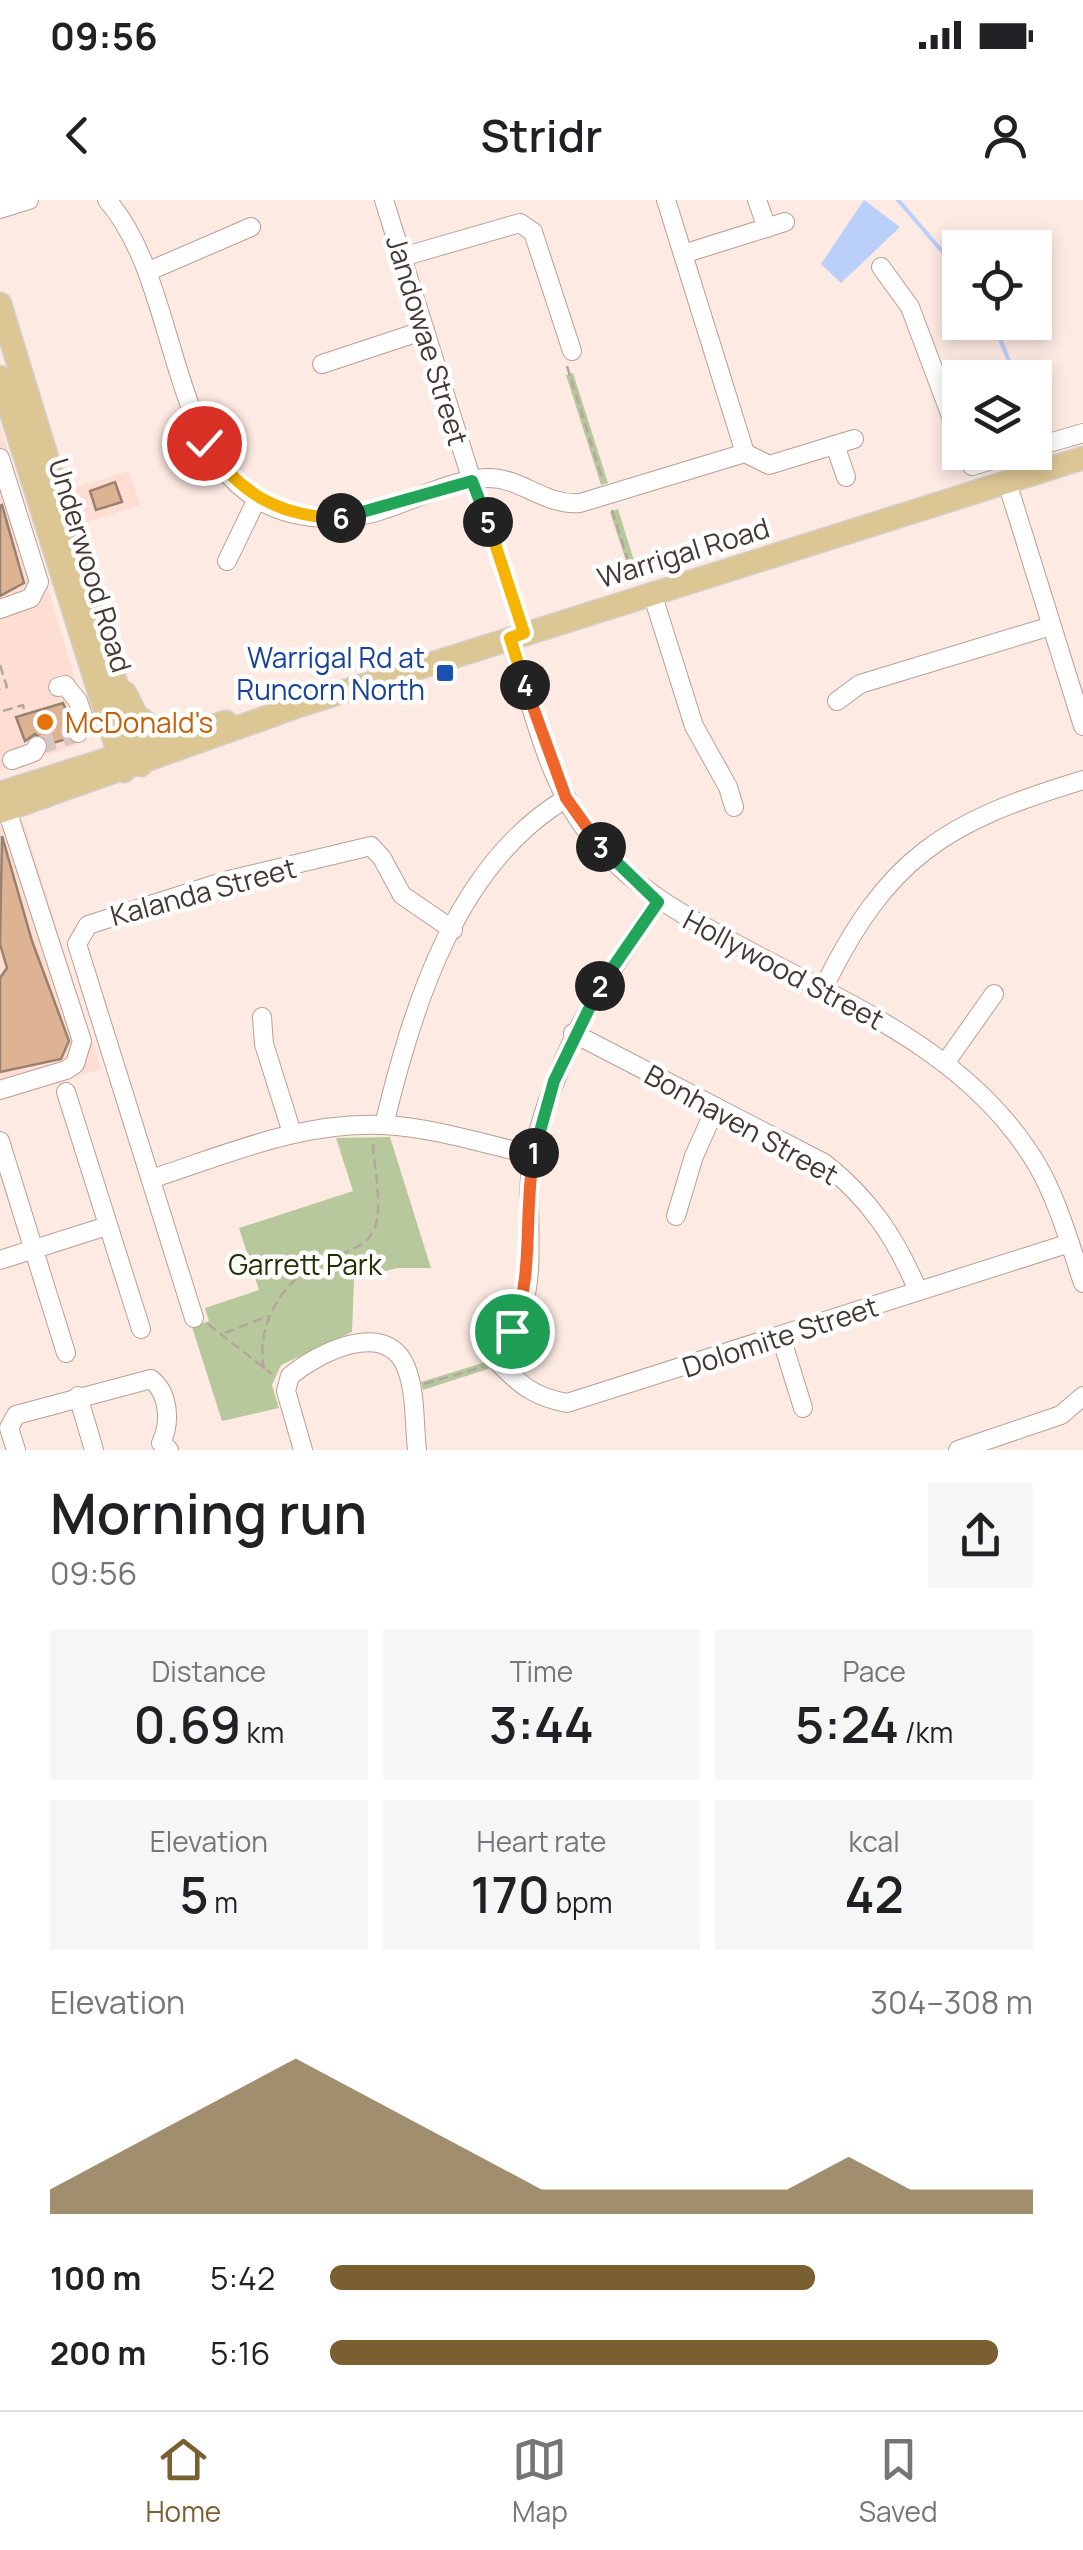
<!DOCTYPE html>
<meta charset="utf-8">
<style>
:root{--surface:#fff;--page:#f6f6f6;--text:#202124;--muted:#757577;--line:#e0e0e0;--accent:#7a5f31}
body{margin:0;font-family:Manrope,sans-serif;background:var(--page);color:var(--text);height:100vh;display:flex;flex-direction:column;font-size:38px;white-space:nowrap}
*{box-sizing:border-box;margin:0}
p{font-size:32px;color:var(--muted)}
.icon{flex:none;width:55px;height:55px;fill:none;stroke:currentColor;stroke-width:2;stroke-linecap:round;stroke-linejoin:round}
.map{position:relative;height:1250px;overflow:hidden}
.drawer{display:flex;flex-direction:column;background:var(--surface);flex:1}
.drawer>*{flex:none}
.buttons{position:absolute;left:942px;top:30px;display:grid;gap:20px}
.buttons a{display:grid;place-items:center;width:110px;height:110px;border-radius:0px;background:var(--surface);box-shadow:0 5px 15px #0003;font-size:50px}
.pin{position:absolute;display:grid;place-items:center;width:85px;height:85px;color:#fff;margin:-42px;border:5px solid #fff;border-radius:50%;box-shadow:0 2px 10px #0007}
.km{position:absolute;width:50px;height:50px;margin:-25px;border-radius:50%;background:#222;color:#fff;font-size:28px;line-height:50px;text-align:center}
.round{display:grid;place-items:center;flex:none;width:105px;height:105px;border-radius:0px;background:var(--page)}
.head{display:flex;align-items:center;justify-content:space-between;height:170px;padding:0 50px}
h1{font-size:55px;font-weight:600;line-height:75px}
.stats{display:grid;grid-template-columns:repeat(3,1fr);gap:15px;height:170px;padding:10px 50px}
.stats div{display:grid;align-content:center;border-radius:0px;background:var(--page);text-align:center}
.stats b{font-size:50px;font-weight:600}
.stats small{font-size:28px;font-weight:400}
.stats p{font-size:28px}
.chart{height:280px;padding:20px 50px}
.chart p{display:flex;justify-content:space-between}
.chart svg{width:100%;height:180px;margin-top:10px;fill:var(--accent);opacity:.7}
ul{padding:0 50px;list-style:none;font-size:32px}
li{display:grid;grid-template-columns:160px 120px 1fr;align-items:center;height:75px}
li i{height:25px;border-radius:12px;background:var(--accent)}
.status{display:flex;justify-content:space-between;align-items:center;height:70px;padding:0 50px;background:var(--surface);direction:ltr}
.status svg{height:28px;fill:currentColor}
header{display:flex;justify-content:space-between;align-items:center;height:130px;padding:0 50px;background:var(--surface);font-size:45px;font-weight:600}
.menu{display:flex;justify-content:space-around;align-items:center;height:140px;border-top:2px solid var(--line);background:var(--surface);font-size:28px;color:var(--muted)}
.menu a{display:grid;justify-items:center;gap:5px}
.menu .on{color:var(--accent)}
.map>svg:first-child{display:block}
</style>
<div class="status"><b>09:56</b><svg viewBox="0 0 49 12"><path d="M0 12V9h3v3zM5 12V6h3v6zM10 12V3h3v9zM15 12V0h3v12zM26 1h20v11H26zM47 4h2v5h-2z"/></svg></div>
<header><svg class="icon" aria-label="back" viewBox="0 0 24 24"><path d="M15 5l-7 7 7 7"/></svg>Stridr<svg class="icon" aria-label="person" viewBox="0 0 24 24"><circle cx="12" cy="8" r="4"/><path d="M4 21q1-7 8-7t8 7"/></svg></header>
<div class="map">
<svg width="1083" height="1250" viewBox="0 0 1083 1250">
<rect width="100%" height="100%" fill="#fdeae3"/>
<g fill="#feded3">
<path d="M0,225L76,482L93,522L84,543L0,571Z"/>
<path d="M129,271L140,305L84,323L73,288Z"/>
<path d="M23,620L101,869L0,901V627Z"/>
</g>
<g fill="#b7c99c">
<path d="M573,173L608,283L601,285L566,175Z"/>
<path d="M484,295L522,413L514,415L477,297Z"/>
<path d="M618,309L639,377L632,379L610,312Z"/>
<path d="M390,937L431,1068H397L354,1080L352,1132L281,1165L272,1185L279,1208L222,1221L192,1127L209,1121L205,1108L259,1090L239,1028L353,991L336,938Z"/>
<path d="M489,1161L491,1168L423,1190L421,1182Z"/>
</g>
<path fill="#bad0fb" d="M864,0L900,27L841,83L821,64Z"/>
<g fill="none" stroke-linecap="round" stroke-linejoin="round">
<g stroke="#bad0fb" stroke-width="4">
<path d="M898,0L960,72"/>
<path d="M993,122L1016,178"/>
<path d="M1035,221L1042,235"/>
</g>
</g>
<g fill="#ddb394" stroke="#998170" stroke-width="2.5">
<path d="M115,282L122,302L96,310L90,291Z"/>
<path d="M2,305L24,383L0,396V306Z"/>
<path d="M63,503L71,521L67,539L49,544L35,534L25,541L16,517Z"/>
<path d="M2,636L32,741L69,841L61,859L0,872V778L7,768L0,744Z"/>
</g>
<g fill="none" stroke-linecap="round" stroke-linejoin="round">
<path stroke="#d8c6c0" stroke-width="18" stroke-dasharray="18 9" stroke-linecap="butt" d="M37,546L78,533"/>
<defs>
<g id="minor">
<path d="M107,0C194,99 157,325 340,318C390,317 436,281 487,278C521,277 544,306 580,303L745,253L769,265L854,239"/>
<path d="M384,0L472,281"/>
<path d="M666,0L745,253"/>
<path d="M757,0L767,28"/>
<path d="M0,9L29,0"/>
<path d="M683,54L785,22"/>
<path d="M402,57L520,23L533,32L572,151"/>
<path d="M881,67L910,107L960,240"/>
<path d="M149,71L251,27"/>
<path d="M322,164L425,130"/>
<path d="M835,245L846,277"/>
<path d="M1035,247L1083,233"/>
<path d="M965,252L972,266L1019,252"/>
<path d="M0,258L39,382L31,398L0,409"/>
<path d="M1007,282L1083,526"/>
<path d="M227,361L257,299"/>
<path d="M652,393L694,526L728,587L734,607"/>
<path d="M510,438C531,501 546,580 589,634C631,687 682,715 740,746C849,805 969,852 1036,963C1058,1000 1069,1042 1083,1083"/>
<path d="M58,487L65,485L78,501L85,523L78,533"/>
<path d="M837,501L860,484L1051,426"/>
<path d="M12,560L34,552L37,546"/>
<path d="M658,702C602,781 554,857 533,954C524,1001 535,1056 525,1098C519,1120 507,1142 499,1163C521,1186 535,1197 567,1203L1070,1043"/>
<path d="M822,791C887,657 944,622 1083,580"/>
<path d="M262,817L264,844L292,933"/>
<path d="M573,833L824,963C869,998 896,1038 918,1091"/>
<path d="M946,862L994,794"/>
<path d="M0,890L66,870L75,864L82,841L7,610"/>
<path d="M66,892L141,1129"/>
<path d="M384,925C412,808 456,663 567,598"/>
<path d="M0,941L66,1153"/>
<path d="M151,979C225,955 302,921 382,925C432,927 484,944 533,955"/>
<path d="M676,1016L694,956L716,907"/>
<path d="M0,1060L107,1026"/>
<path d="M194,1118L77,744L88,725L225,681L371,646L382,658L402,695L453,730"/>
<path d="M781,1137L803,1208"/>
<path d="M78,1196L94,1250"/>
<path d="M16,1250L9,1228L16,1215L151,1179C169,1193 171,1223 161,1243L169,1250"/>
<path d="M303,1250L286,1191L290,1176C318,1153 384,1119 405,1165C416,1189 414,1224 417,1250"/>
<path d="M958,1250L1061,1215L1083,1196"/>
</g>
<g id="major">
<path d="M0,104L141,565"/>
<path d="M0,177L124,571"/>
<path d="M125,493L136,515L166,538"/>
<path d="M0,593L226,522"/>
<path d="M0,612L301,505L1083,258"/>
</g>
</defs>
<use href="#minor" stroke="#bb9e93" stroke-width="20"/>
<use href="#major" stroke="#d2cfce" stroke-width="25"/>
<g stroke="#b5a59f" stroke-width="2.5" stroke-dasharray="10 5" stroke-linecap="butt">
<path d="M567,166L602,278"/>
<path d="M480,296L518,417"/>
<path d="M612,310L635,383"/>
<path d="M0,465L7,487L0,489"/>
<path d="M3,511L23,505L25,514"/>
<path d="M208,1124L272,1174"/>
<path d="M225,1133L268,1116"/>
<path d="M264,1169C255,1125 283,1078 324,1061C339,1054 361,1049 371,1035C386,1013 373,967 373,942"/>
<path d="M424,1184L483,1167"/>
</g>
<use href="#minor" stroke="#fff" stroke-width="18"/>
<use href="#major" stroke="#dcc694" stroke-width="22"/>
</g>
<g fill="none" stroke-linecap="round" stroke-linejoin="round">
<defs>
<path id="split-1" d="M512,1131C535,1075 523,1013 534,953"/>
<path id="split-2" d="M534,953L554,881L600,786"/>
<path id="split-3" d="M600,786L658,702L601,647"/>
<path id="split-4" d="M525,485L566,598L601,647"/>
<path id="split-5" d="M488,322L524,433L510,438L525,485"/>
<path id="split-6" d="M341,318L472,281L488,322"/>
<path id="split-7" d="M204,243C240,293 278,317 341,318"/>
</defs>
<use href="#split-1" stroke="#fff" stroke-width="20"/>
<use href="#split-2" stroke="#fff" stroke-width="20"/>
<use href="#split-3" stroke="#fff" stroke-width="20"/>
<use href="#split-4" stroke="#fff" stroke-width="20"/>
<use href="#split-5" stroke="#fff" stroke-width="20"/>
<use href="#split-6" stroke="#fff" stroke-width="20"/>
<use href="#split-7" stroke="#fff" stroke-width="20"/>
<use href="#split-1" stroke="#f0652b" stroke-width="12"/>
<use href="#split-2" stroke="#22a559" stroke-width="12"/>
<use href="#split-3" stroke="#22a559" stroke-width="12"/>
<use href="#split-4" stroke="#f0652b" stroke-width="12"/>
<use href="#split-5" stroke="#f5b400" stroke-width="12"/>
<use href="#split-6" stroke="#22a559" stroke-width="12"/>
<use href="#split-7" stroke="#f5b400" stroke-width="12"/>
</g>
<rect fill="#1a4fb4" stroke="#fff" stroke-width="4" x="435" y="463" width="20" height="20" rx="5"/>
<circle fill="#e8710a" stroke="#fff" stroke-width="4" cx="45" cy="522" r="10"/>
<g text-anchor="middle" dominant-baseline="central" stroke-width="9" stroke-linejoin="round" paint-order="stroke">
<g font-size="28" fill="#443833" stroke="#fff">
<text transform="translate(428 140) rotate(73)">Jandowae Street</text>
<text transform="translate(683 352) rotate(-17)">Warrigal Road</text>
<text transform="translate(91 365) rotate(73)">Underwood Road</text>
<text transform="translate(203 691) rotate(-15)">Kalanda Street</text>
<text transform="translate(784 769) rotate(28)">Hollywood Street</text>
<text transform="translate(742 924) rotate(29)">Bonhaven Street</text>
<text transform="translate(780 1136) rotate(-18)">Dolomite Street</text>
</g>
<g font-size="28" fill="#164399" stroke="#fff" text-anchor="end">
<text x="425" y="457">Warrigal Rd at<tspan x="425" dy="32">Runcorn North</tspan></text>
</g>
<g font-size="28" fill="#c56008" stroke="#fff" text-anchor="start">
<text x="65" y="522">McDonald's</text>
</g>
<g font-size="28" fill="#223100" stroke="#fff">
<text x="305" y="1064">Garrett Park</text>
</g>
</g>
</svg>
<div class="buttons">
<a><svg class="icon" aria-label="locate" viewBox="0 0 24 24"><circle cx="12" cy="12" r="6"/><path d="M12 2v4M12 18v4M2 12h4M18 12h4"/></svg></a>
<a><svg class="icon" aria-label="layers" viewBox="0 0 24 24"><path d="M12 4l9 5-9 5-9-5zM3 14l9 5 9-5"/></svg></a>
</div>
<div class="pin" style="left:512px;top:1131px;background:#1e9e55"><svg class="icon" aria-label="arrive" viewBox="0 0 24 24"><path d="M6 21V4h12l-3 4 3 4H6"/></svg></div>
<div class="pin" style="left:204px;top:243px;background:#d93025"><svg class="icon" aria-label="check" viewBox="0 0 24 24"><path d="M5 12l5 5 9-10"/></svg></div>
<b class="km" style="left:534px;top:953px">1</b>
<b class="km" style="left:600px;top:786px">2</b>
<b class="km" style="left:601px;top:647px">3</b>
<b class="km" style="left:525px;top:485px">4</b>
<b class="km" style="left:488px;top:322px">5</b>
<b class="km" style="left:341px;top:318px">6</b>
</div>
<section class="drawer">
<div class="head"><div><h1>Morning run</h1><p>09:56</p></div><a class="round"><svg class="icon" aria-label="share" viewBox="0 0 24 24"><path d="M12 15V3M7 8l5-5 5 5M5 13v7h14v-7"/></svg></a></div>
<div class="stats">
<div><p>Distance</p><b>0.69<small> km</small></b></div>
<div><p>Time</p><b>3:44</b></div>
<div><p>Pace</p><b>5:24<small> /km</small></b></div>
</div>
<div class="stats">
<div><p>Elevation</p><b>5<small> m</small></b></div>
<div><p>Heart rate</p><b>170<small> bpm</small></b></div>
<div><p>kcal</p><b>42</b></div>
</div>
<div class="chart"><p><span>Elevation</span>304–308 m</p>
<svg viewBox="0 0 160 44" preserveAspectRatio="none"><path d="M0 44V38L10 30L20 22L30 14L40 6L50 14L60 22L70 30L80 38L90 38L100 38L110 38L120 38L130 30L140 38L150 38L160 38V44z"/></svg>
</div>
<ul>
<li><b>100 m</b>5:42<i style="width:69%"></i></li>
<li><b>200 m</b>5:16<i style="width:95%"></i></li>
</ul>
</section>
<nav class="menu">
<a class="on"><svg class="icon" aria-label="home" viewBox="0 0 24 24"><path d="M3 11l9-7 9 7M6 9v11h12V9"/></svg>Home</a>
<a><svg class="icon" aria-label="map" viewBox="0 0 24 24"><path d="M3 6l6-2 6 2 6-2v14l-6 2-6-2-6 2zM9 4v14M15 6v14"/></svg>Map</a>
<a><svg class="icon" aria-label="saved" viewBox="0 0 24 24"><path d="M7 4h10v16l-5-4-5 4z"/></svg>Saved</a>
</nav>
